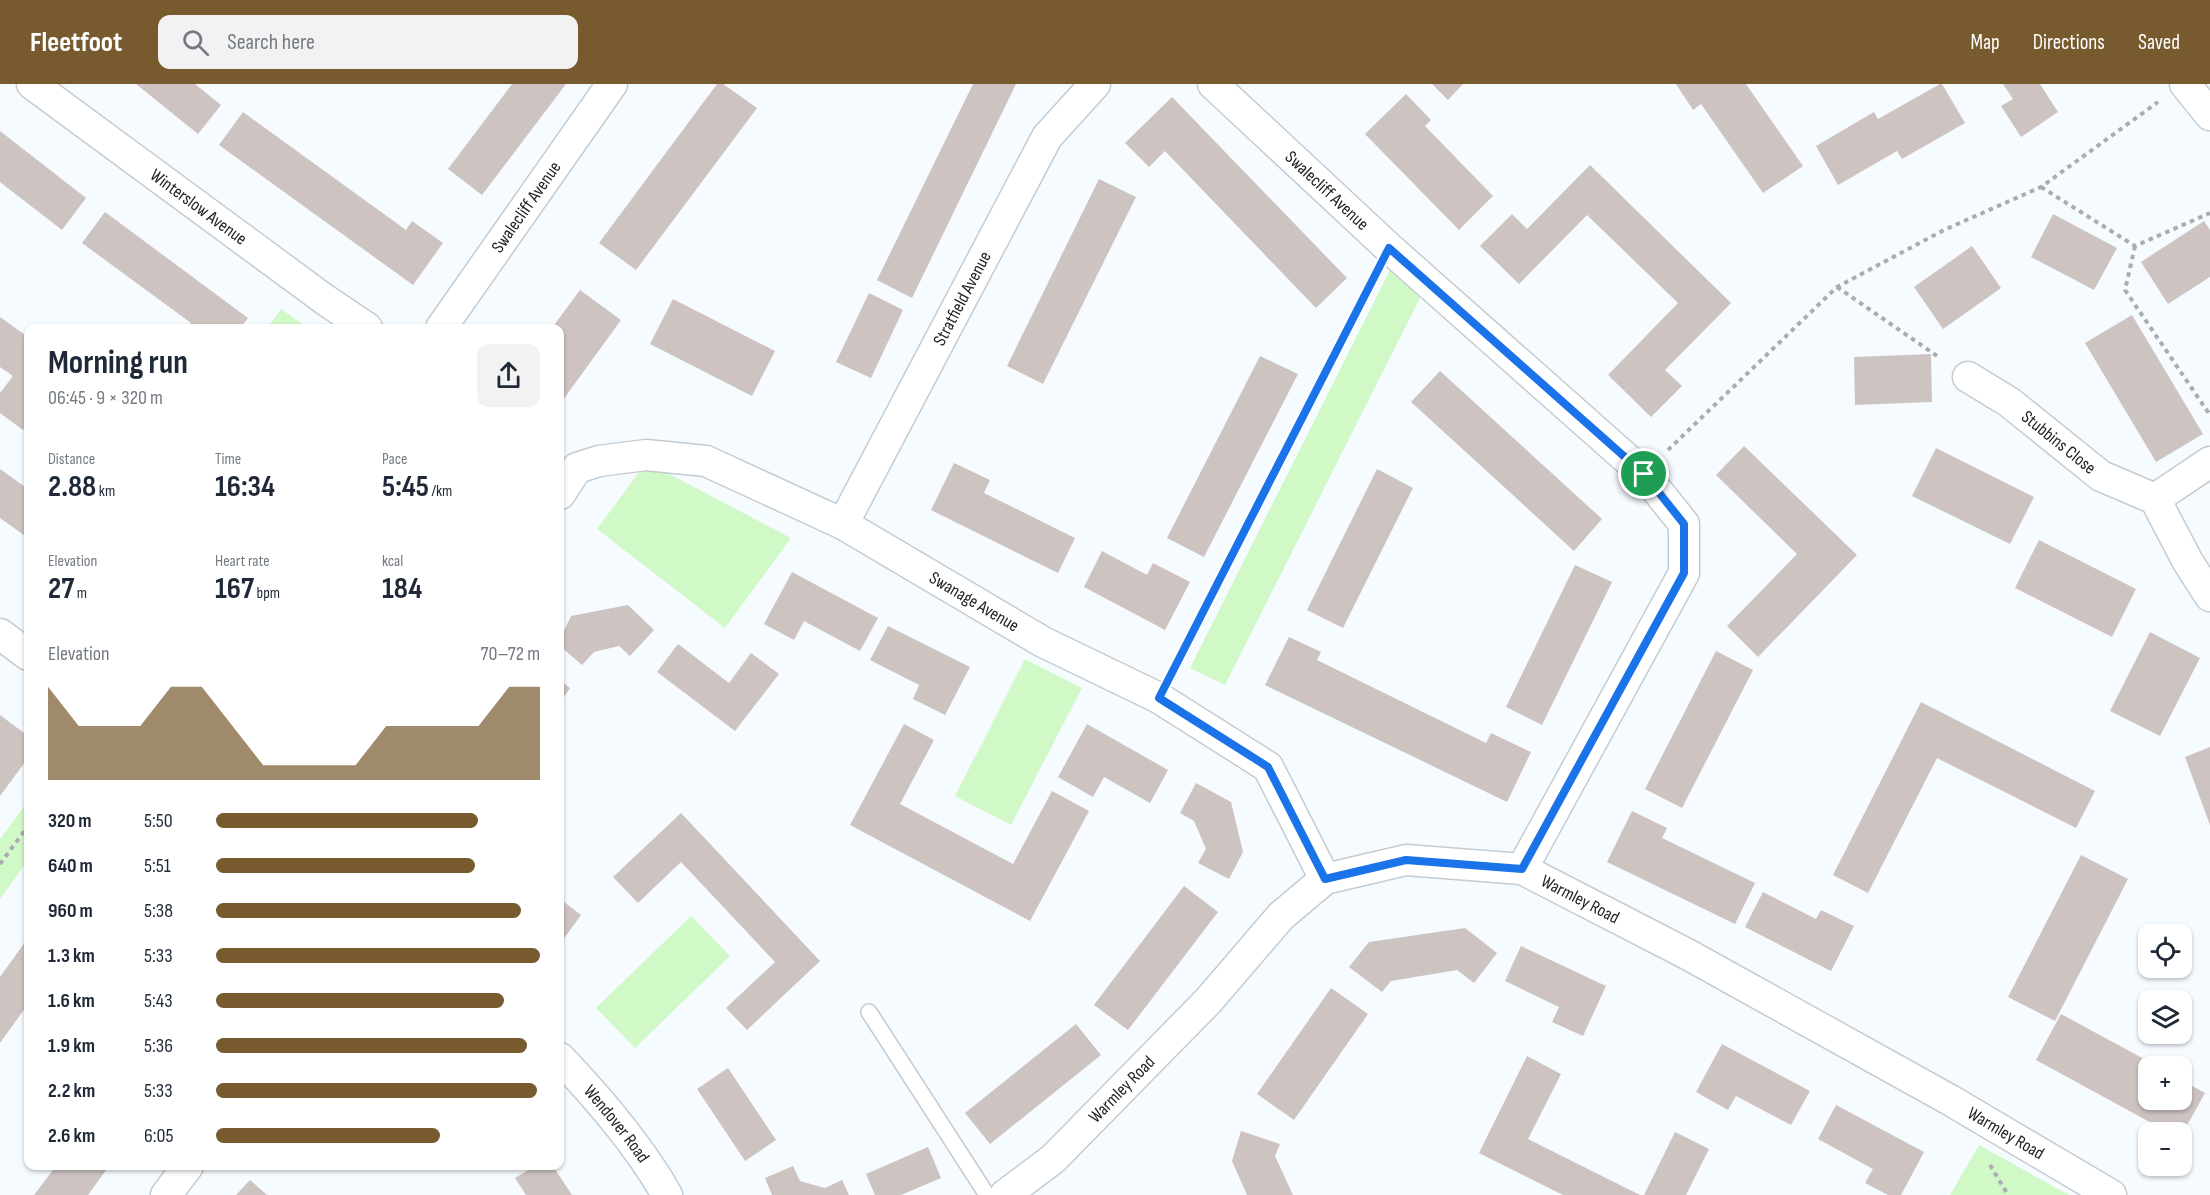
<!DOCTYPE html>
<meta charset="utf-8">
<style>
:root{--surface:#fff;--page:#f2f2f3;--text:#1f2937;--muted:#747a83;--accent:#785a2f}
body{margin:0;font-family:"Sofia Sans Condensed",sans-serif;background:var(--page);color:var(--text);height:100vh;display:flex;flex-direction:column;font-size:22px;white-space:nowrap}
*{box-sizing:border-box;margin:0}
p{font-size:20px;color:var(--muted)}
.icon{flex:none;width:33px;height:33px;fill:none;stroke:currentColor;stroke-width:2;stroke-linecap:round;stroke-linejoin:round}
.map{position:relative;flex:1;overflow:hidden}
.side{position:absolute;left:24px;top:240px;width:540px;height:846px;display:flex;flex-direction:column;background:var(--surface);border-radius:12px;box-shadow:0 2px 4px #0004}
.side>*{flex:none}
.buttons{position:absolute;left:2138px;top:840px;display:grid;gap:12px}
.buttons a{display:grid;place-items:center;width:54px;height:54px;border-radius:12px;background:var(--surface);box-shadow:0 2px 4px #0004;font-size:30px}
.pin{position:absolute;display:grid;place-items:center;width:51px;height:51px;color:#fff;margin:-26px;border:3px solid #fff;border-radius:50%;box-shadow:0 2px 6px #0007}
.round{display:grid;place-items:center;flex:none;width:63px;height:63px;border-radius:12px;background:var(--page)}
.head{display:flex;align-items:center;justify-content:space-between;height:102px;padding:0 24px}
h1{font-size:33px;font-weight:700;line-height:45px}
.stats{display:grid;grid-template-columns:repeat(3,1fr);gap:9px;height:102px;padding:6px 24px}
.stats div{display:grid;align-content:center}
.stats b{font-size:30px;font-weight:700}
.stats small{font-size:16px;font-weight:400}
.stats p{font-size:16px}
.chart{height:168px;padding:12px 24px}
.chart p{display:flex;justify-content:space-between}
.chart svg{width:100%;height:108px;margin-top:6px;fill:var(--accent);opacity:.7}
ul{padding:0 24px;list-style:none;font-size:20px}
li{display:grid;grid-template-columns:96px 72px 1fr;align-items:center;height:45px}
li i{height:15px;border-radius:8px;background:var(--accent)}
header{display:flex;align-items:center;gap:36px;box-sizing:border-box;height:84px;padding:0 30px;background:var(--accent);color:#fff}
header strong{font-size:28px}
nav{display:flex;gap:33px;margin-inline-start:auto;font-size:21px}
.search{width:420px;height:54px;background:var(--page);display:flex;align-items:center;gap:15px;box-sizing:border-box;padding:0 21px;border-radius:12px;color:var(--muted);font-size:22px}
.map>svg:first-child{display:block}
</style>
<header>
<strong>Fleetfoot</strong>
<div class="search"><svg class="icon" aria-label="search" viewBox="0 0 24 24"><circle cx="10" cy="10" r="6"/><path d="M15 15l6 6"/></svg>Search here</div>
<nav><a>Map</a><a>Directions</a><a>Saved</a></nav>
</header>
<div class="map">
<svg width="2210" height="1111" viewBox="0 0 2210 1111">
<rect width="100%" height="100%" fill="#f6fbff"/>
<g fill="#d1f9c8">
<path d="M1391,184L1421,212L1225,601L1190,584Z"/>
<path d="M281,225L308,244H267Z"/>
<path d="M656,383L791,454L725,544L597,445L642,384Z"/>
<path d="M1025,575L1082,604L1011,741L955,712Z"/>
<path d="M28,717V776L0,815V755Z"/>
<path d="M691,832L730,872L635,964L596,924Z"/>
<path d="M1979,1061L2069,1111H1950Z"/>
</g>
<g fill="#cdc3c1">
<path d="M136,0H195L221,21L198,50Z"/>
<path d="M512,0H566L482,111L448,85Z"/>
<path d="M717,0H723L757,24L636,186L599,159Z"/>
<path d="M973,0H1016L912,214L877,196Z"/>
<path d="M1432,0H1463L1448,16Z"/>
<path d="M1676,0H1746L1803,82L1763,109L1701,20L1693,26Z"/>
<path d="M1940,0H1942L1965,39L1902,75L1897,67L1838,101L1816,62L1874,28L1878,35Z"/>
<path d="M2003,0H2040L2058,28L2021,53L2001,22L2013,15Z"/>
<path d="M1406,10L1431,36L1425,42L1493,112L1459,146L1365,50Z"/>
<path d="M1172,13L1347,194L1316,224L1165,67L1149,83L1125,59Z"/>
<path d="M243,28L406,146L412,137L443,159L413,201L219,61Z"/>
<path d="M0,47L86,114L62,146L0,98Z"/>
<path d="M1590,81L1731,219L1665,286L1682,302L1651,333L1608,291L1678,219L1587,131L1519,200L1480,162L1512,130L1527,145Z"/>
<path d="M1099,95L1136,113L1043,300L1007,282Z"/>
<path d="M105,128L248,234L240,244H187L191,239L82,159Z"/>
<path d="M2053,130L2117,164L2094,206L2031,173Z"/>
<path d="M2204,137L2210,146V193L2168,220L2141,178Z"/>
<path d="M1972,162L2001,204L1943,245L1914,203Z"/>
<path d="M580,206L621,236L560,320V244H552Z"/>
<path d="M869,209L903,226L871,294L836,278Z"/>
<path d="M673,215L775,267L752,312L650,260Z"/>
<path d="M2132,231L2203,350L2156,378L2085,259Z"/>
<path d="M0,233L28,253V339L23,346L0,329V309L13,292L0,283Z"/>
<path d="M1931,270L1932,318L1855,321L1854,273Z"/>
<path d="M1260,272L1298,290L1204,473L1167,454Z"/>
<path d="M1440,287L1602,435L1574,467L1411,318Z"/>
<path d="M1744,362L1857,471L1758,573L1727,542L1797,470L1716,391Z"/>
<path d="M1936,364L2034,413L2010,460L1912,412Z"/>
<path d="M954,379L990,396L984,409L1075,454L1058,489L931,426Z"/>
<path d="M0,385L28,405V454L0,434Z"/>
<path d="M1377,385L1413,404L1343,544L1307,526Z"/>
<path d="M2039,456L2136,505L2112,553L2015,504Z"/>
<path d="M1102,467L1147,491L1153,479L1190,498L1165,546L1084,503Z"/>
<path d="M1575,481L1612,498L1542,641L1506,623Z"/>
<path d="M792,488L878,534L860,567L804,537L794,556L764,540Z"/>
<path d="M628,521L654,546L630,572L619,562L594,568L582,581L560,562V555L571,532Z"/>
<path d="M888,542L970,583L945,631L913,615L919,601L870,576Z"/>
<path d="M2150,548L2200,574L2160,652L2110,627Z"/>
<path d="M1289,553L1321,568L1317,576L1486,659L1491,649L1531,668L1507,718L1265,601Z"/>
<path d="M678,560L729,599L751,569L779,590L735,647L657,588Z"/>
<path d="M1716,567L1753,586L1682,724L1645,705Z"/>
<path d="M560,596L570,604L560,619Z"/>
<path d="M1921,618L2095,707L2076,744L1937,674L1868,809L1833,791Z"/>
<path d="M0,631L28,652V674L0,712Z"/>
<path d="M904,640L934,656L900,720L1013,780L1052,707L1089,727L1030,837L850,741Z"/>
<path d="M1087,640L1168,686L1150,719L1104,693L1093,713L1058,693Z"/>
<path d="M2210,663V741L2185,673Z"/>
<path d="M1196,699L1231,718L1243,768L1229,795L1198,779L1206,765L1194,737L1180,729Z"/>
<path d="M1632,727L1667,744L1662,754L1755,799L1735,840L1607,778Z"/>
<path d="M681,729L820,877L747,946L726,924L775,878L681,778L638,819L613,793Z"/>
<path d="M2081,771L2128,795L2055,937L2008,913Z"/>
<path d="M1184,802L1218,828L1128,946L1094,921Z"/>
<path d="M1763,808L1816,835L1821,826L1854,842L1831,887L1745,843Z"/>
<path d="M560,815L581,831L560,860Z"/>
<path d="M1465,844L1497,869L1474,899L1457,886L1391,897L1382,908L1349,883L1369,858Z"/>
<path d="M28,854V920L0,959V893Z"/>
<path d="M1521,862L1606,902L1583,952L1552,938L1559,923L1505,897Z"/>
<path d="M1331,904L1368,930L1294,1036L1257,1010Z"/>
<path d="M2061,930L2157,982H2148V1016H2181V996L2205,1009L2181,1052V1048H2168L2036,976Z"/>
<path d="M1076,940L1101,971L990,1060L965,1029Z"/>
<path d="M1722,960L1810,1007L1791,1041L1736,1012L1728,1026L1696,1008Z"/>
<path d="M1527,972L1561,990L1528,1055L1640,1111H1563L1479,1069Z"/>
<path d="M728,984L776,1056L745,1077L697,1005Z"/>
<path d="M1836,1021L1924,1068L1901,1111H1888L1865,1099L1873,1085L1818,1055Z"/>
<path d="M1241,1047L1280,1060L1275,1072L1293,1111H1247L1232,1077Z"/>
<path d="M1675,1048L1709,1065L1686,1111H1644Z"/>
<path d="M928,1063L941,1094L901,1111H875L866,1090Z"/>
<path d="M56,1082H109L88,1111H34Z"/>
<path d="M535,1082H553L572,1111H526L515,1094Z"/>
<path d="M793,1082L800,1097L825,1104L842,1096L849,1111H772L765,1094Z"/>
<path d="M250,1096L267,1111H236Z"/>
</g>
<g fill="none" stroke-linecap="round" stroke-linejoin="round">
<defs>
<path id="service" d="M869,928L987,1111"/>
<g id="minor">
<path id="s1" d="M32,0L324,215L367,244"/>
<path id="s2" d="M1213,0L1389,164L1644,390L1684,440V489L1522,785"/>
<path d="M2185,0L2210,31"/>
<path id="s3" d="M441,244L612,0"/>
<path id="s4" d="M1968,293L2009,318L2101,392L2155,415L2188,478L2210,512"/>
<path id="s5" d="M560,410L577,384L599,377L646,371L706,377L843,440L1043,558L1159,614L1268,683L1325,795"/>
<path d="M2155,415L2210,378"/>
<path id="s6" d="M843,440L1047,53L1095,0"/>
<path d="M0,550L28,571"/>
<path id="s7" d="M560,974C599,1015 639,1061 667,1111"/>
<path d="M166,1111L188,1082"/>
<path id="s8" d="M1005,1111L1053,1075L1209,916L1281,832L1325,795L1406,776L1522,785L1687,870L1950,1016L2111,1111"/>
</g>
</defs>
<use href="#service" stroke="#c4ccd2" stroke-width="18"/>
<use href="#minor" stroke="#c4ccd2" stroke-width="33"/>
<g stroke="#a9adb0" stroke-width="4" stroke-dasharray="4.5 4.5" stroke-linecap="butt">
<path d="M2041,103L2135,162L2210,129"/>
<path d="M2135,162L2125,206L2210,331"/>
<path d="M1837,203L1940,274"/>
<path d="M1668,366L1837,203L1944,146L2041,103L2158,18"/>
<path d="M1174,584L1373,195"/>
<path d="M0,780L28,742"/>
<path d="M1990,1081L2008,1111"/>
</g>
<use href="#service" stroke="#fff" stroke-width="15"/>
<use href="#minor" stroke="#fff" stroke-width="30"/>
</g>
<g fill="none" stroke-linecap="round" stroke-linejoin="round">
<defs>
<path id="route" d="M1389,164L1644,390L1684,440V489L1522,785L1406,776L1325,795L1268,683L1159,614Z"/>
</defs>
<use href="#route" stroke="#fff" stroke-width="12"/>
<use href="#route" stroke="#1a73e8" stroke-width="8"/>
</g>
<g text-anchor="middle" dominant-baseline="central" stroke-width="6" stroke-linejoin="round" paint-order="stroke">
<g font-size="18" fill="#212426" stroke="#f6fbff">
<text stroke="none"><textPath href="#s2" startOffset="156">Swalecliff Avenue</textPath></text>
<text stroke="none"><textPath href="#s3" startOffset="148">Swalecliff Avenue</textPath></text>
<text stroke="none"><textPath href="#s1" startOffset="207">Winterslow Avenue</textPath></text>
<text stroke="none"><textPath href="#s6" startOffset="255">Stratfield Avenue</textPath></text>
<text stroke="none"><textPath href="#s4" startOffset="112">Stubbins Close</textPath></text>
<text stroke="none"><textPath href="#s5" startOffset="465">Swanage Avenue</textPath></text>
<text stroke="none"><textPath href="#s8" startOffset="716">Warmley Road</textPath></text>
<text stroke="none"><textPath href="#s8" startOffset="158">Warmley Road</textPath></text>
<text stroke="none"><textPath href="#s7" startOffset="87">Wendover Road</textPath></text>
<text stroke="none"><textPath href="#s8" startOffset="1202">Warmley Road</textPath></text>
</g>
</g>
</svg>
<div class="buttons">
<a><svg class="icon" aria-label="locate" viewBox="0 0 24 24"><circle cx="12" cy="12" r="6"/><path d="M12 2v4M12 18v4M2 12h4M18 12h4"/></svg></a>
<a><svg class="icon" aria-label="layers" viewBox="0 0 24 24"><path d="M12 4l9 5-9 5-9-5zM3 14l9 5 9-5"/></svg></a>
<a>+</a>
<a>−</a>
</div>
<div class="pin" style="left:1644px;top:390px;background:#1e9e55"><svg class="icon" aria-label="arrive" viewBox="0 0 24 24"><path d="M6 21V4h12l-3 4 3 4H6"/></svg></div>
<section class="side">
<div class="head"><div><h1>Morning run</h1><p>06:45 · 9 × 320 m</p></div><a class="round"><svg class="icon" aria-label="share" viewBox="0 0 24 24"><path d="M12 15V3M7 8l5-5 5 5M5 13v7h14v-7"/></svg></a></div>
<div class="stats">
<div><p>Distance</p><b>2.88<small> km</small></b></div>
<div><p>Time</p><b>16:34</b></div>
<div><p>Pace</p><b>5:45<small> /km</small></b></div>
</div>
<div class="stats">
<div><p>Elevation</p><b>27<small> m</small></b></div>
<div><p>Heart rate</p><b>167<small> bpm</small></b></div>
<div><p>kcal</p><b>184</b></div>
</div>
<div class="chart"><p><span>Elevation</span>70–72 m</p>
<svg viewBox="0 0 160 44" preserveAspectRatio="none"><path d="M0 44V6L10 22L20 22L30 22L40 6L50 6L60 22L70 38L80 38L90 38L100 38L110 22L120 22L130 22L140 22L150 6L160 6V44z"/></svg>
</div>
<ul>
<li><b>320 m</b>5:50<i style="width:81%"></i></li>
<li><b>640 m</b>5:51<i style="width:80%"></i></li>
<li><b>960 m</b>5:38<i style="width:94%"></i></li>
<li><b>1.3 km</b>5:33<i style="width:100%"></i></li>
<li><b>1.6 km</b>5:43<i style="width:89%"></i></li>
<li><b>1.9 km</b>5:36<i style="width:96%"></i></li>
<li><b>2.2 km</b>5:33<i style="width:99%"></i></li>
<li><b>2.6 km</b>6:05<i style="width:69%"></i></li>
</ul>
</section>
</div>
